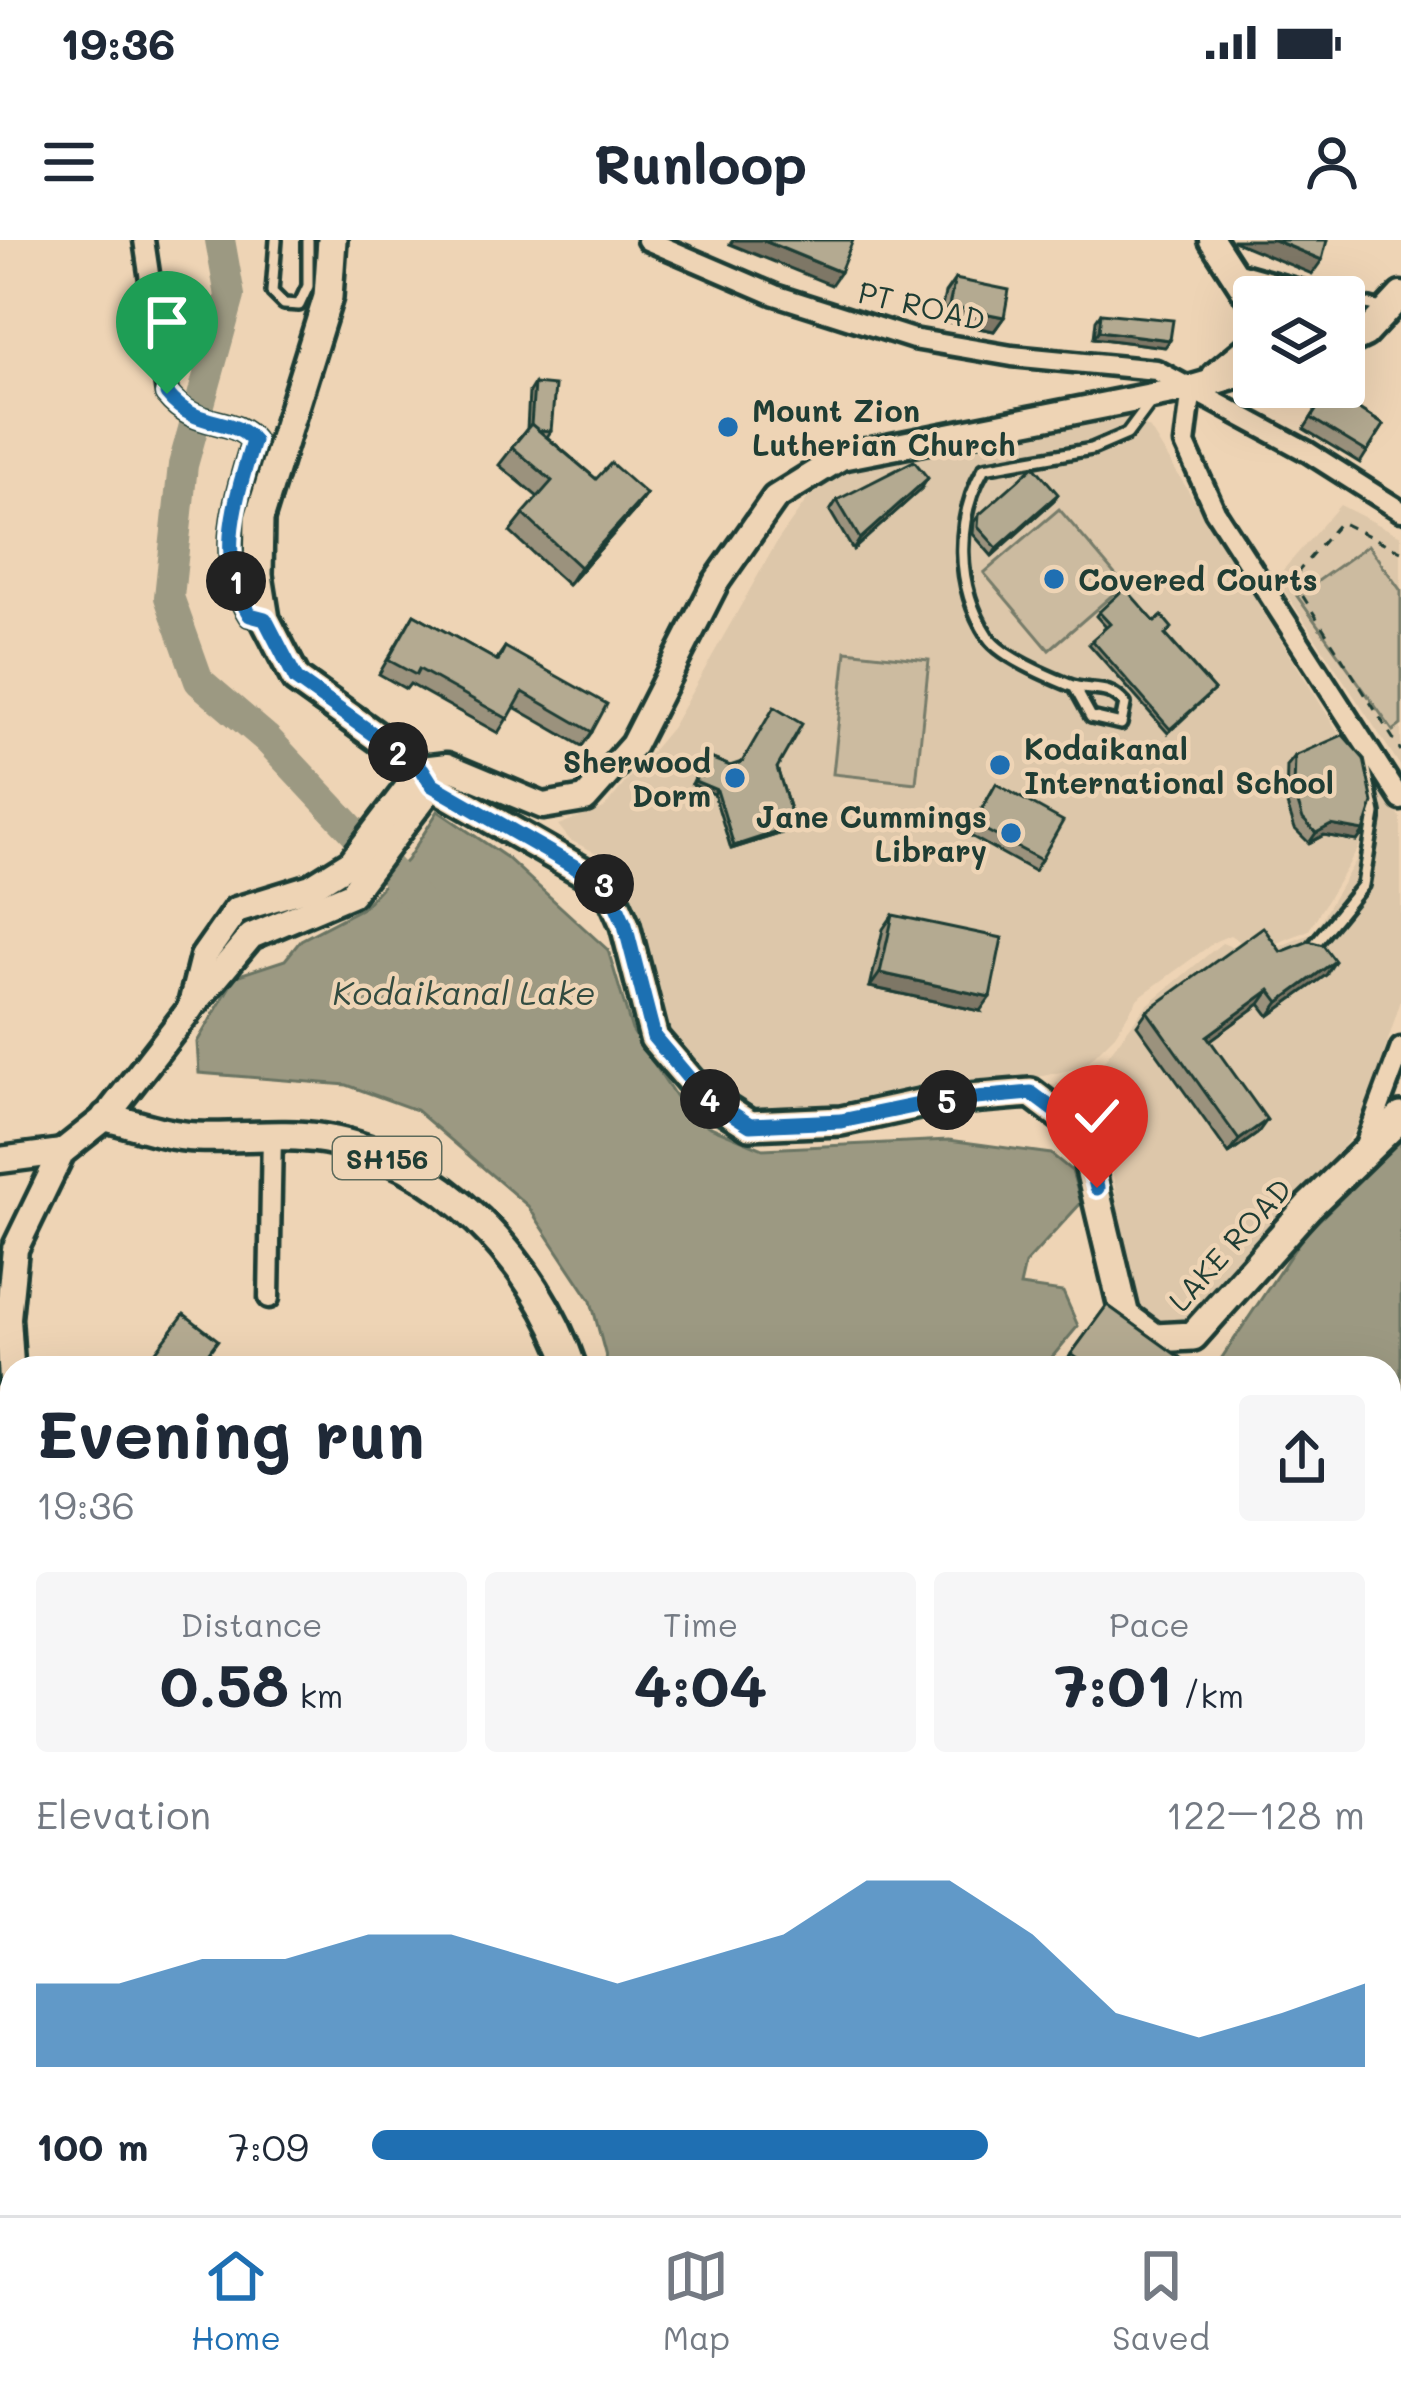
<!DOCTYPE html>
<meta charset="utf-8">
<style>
:root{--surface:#fff;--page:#f6f6f7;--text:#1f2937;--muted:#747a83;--line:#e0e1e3;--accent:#1f6fb2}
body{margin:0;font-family:Mali,sans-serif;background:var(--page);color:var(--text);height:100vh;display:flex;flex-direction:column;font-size:45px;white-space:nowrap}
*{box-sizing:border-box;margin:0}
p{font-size:39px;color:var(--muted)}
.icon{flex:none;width:66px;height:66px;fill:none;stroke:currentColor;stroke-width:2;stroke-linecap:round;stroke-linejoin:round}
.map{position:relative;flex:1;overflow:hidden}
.sheet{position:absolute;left:0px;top:1116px;width:1401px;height:861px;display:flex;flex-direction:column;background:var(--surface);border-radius:36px 36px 0 0;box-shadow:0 12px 48px #0002}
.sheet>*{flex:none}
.controls{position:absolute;left:1233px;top:36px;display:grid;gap:24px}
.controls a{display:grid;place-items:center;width:132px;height:132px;border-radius:12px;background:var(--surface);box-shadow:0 12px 48px #0002;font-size:60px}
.pin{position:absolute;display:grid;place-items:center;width:102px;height:102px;color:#fff;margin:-123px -51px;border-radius:50% 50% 50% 0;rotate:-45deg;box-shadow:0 0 12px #0007}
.pin .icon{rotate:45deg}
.km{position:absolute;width:60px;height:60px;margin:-30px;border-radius:50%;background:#222;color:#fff;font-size:33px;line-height:60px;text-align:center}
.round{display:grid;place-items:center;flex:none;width:126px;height:126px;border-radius:12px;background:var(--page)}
.head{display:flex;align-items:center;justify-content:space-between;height:204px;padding:0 36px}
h1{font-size:66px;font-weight:700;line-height:90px}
.stats{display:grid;grid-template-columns:repeat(3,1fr);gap:18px;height:204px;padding:12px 36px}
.stats div{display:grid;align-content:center;border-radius:12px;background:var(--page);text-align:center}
.stats b{font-size:60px;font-weight:700}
.stats small{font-size:33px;font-weight:400}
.stats p{font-size:33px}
.chart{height:336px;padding:24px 36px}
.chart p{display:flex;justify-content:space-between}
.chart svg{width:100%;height:216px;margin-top:12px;fill:var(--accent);opacity:.7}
ul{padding:0 36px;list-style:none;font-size:39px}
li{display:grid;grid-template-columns:192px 144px 1fr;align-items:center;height:90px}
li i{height:30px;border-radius:15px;background:var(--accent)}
.status{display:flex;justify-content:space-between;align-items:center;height:84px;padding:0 60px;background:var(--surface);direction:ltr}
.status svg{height:33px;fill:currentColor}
header{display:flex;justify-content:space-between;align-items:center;height:156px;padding:0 36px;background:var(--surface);font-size:54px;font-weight:700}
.tabs{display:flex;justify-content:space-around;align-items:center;height:168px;border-top:3px solid var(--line);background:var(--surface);font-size:33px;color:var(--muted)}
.tabs a{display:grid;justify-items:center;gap:6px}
.tabs .active{color:var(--accent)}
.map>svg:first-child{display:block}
</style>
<div class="status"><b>19:36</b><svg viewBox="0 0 49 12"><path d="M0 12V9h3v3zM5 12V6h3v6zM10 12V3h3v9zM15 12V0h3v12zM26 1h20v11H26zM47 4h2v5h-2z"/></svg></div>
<header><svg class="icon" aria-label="menu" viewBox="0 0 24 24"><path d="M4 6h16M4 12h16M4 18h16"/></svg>Runloop<svg class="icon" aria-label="person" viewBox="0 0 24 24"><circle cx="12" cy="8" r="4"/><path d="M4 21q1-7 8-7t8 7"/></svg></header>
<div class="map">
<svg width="1401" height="1975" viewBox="0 0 1401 1975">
<rect width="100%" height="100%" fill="#eed4b5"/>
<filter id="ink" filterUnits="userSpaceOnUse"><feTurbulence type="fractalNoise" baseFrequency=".00833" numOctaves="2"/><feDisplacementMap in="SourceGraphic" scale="24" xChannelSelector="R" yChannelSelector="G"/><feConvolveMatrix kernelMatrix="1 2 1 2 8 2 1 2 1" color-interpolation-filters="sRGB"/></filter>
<g filter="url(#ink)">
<g fill="#ddc7aa">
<path d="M1125,173L1150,189L1356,521L1368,577L1358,609L1309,690L1256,712L1230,695L1216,701L1138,758L1115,795L1083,827L1025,840L986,838L809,870L751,869L704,838L672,799L657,775L622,644L606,618L570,600L558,585L604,568L672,487L778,300L808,258L861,221Z"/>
<path d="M1340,265L1401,296V527L1276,338Z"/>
<path d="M1381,549L1401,578V760L1363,879L1322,937L1197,1080L1175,1093L1131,1070L1113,933L1097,891L1043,848L1097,830L1145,767L1222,703L1255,716L1313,693L1358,617Z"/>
</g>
<g fill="#ccbba0" stroke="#767c6a" stroke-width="3">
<path d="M1059,269L1124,345L1049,410L984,333Z"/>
<path d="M1368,305L1401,351V485L1393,491L1297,356Z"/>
<path d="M846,411L929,420L916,543L833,534Z"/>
</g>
<g fill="#9c9982" stroke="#6a7463" stroke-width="3">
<path d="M438,571L506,617L608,710L632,790L678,860L708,886L763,909L949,900L1051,914L1072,931L1081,963L1025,1024L1020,1046L1063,1052L1078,1086L1043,1128H609L591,1061L528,966L416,870L347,845L199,833L197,802L236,736L285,720L301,700L362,668L407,620Z"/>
<path d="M1401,900V1341L1389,1350V1128H1215L1304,995Z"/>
<path d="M1389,1468L1401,1473V1975H1198L1201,1965H1389Z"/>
</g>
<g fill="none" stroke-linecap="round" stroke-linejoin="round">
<path stroke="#9c9982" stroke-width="30" d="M220,0L230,56L183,225L169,357L199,441L267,499L420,662"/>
<defs>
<g id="lane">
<path d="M276,0L272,52L284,64L299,65L308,46V0"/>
<path d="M1237,28L1341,57"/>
<path d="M1344,58L1385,69"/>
<path d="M1075,448L1091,477L1121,484L1125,464C1106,442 1090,454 1067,444C1045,435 1000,416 988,397C955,346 955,279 984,228L1092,209L1127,194L1150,163"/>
<path d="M1308,712L1363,645L1375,574L1362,511"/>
</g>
<g id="street">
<path d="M144,0L167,154C196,191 233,175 253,201C236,260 214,319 250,375L265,379"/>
<path d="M647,0L775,55L913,99L1012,116L1156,130L1308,212L1401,271"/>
<path d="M1192,148L1185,204L1215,271L1401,560"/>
<path d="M1365,905L1401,808"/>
<path d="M269,1058L272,893"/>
<path d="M0,1350L12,1322"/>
<path d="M236,1965V1975"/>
<path d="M446,1965L451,1975"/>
</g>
<g id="secondary">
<path d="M1212,0L1254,65"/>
<path d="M1344,104L1365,94L1401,55"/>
<path d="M1215,135L1254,103"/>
<path d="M195,763L251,696L351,654L443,532"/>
<path d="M0,920L62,912"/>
<path d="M12,1139L8,1078L15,1009L62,912L106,877L190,769L203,717L236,670L311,647L351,622L422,529L447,526L543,566L585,559L633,505L716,342L775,258L841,217L1192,148L1254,130"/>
<path d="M400,1965L404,1975"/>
</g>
<g id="primary">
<path d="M332,0L328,57L259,279L258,335L265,379L296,439L422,529L432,545L608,646L625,685L654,798L703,855L750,885L841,881L933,861L1031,853L1081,891L1125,1076L1155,1098L1193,1096L1308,967L1401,877"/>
<path d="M106,877C135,884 166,896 196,897C240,899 281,892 325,899C440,918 536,1021 572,1128"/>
<path d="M1164,1975L1171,1965"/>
</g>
</defs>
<use href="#lane" stroke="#1f3d34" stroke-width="18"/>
<use href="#street" stroke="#1f3d34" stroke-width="27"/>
<use href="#secondary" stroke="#1f3d34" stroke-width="33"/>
<use href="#primary" stroke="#1f3d34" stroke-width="36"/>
<path stroke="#1f3d34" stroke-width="3" stroke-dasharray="9 9" stroke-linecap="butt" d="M1401,311L1340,282L1292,339L1401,511"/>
<use href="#lane" stroke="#eed4b5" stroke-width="9"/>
<use href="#street" stroke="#eed4b5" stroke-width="18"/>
<use href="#secondary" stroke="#eed4b5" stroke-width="24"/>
<use href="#primary" stroke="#eed4b5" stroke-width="27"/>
</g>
<g fill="#9b927d" stroke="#1f3d34" stroke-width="3">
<path d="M955,39L1004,77L994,91L939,80L945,53Z"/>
<path d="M1101,73L1165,107L1094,98L1096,80Z"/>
<path d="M534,144L551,191L547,197L596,239L646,254L633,272L568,345L510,292L538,257L499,225L527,189L529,152Z"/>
<path d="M1329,150L1384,185L1360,223L1304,189Z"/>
<path d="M921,249L853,310L830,271L837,260Z"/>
<path d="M1053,261L992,316L973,294L974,282L979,275Z"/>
<path d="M1099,372L1166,395L1214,450L1168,493L1089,404L1106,387L1096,376Z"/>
<path d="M414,374L496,420L505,407L592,492L582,506L514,467L498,493L410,444L406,449L379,434Z"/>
<path d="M705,516L730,526L777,528L795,586L792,590L731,609L714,554L692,544Z"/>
<path d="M1295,516L1364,591L1357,601L1324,595L1309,603L1295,589L1286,562L1287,526Z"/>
<path d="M996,544L1041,620L1034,631L967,594Z"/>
<path d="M893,675L980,771L870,747L883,689Z"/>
<path d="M1281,712L1326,735L1269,776L1260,764L1210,800L1257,894L1229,914L1137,785L1147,771Z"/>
<path d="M1107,1065L1193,1127L1069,1128L1064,1124Z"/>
</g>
<g fill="#7e7766" stroke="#1f3d34" stroke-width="3">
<path d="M733,0H762L840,32L831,45L730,4Z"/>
<path d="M1233,0H1274L1322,20L1312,34L1233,1Z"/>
<path d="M949,66L1004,77L994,91L939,80Z"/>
<path d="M1099,91L1170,100L1165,107L1094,98Z"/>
<path d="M928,238L921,249L853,310L860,299Z"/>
<path d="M646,254L633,272L568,345L580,327Z"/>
<path d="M1058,254L1053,261L992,316L997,308Z"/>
<path d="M695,541L717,550L714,554L692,544Z"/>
<path d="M1331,585L1364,591L1357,601L1324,595L1309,603L1316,593Z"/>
<path d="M795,586L792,590L731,609L734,606Z"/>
<path d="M1335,721L1326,735L1269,776L1279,762Z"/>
<path d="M880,733L990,757L980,771L870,747Z"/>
<path d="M1270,750L1260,764L1197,810L1207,796Z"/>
<path d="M1267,880L1257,894L1229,914L1239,900Z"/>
</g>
<g fill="#b4aa91" stroke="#1f3d34" stroke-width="3">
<path d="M762,0H853L840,32Z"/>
<path d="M1274,0H1327L1322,20Z"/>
<path d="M955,39L1009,50L1004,77L949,66Z"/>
<path d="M1101,73L1173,80L1170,100L1099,91Z"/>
<path d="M534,144L555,146L551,191L538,190L531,185Z"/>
<path d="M1329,150L1384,185L1367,212L1311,178Z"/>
<path d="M531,184L596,239L611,223L646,254L580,327L523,274L552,241L512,207Z"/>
<path d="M914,221L928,238L860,299L837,260Z"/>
<path d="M1034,226L1058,254L997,308L978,287L979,275Z"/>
<path d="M1125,348L1155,382L1162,376L1172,388L1165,395L1214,450L1170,489L1092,400L1110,384L1099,372Z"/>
<path d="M414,374L498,421L505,407L607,464L592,492L523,452L508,479L419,429L416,435L388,420Z"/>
<path d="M774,467L802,484L777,528L795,586L734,606L717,550L695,541L705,516L730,526L742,522Z"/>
<path d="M1343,495L1364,519L1373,563L1364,591L1331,585L1316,593L1303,579L1294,551L1295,516Z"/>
<path d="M996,544L1063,581L1041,620L974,584Z"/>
<path d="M893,675L1002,698L990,757L880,733Z"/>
<path d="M1263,687L1281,712L1309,701L1323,705L1335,721L1279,762L1270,750L1207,796L1267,880L1239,900L1147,771Z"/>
<path d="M1107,1065L1193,1127L1192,1128H1091L1071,1114Z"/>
<path d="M184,1074L218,1100L197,1128H143Z"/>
</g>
</g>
<g fill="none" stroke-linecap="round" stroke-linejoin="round" filter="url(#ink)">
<defs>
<path id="route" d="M167,154C197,191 232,175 253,201C236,260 214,318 250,375L265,379L296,439L422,529L432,545L608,646L625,685L654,797L703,855L750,885L841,881L933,862L1031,853L1082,891L1097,948"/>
</defs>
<use href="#route" stroke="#fff" stroke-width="24"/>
<use href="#route" stroke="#1f6fb2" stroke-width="15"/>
</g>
<g fill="#1f6fb2" stroke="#eed4b5" stroke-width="4.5">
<circle cx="728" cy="187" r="12"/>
<circle cx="1054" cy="339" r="12"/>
<circle cx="1000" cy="525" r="12"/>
<circle cx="735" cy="538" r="12"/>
<circle cx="1011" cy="593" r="12"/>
</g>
<g text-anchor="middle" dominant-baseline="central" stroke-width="9" stroke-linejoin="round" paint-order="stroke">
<rect fill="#eed4b5" stroke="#5d6a5b" stroke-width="3" x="333" y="897" width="108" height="42" rx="9"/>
<g font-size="27" font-weight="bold" fill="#1f3d34">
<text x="387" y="918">SH156</text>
</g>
<g font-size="30" fill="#1f3d34" stroke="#eed4b5">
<text transform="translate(922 65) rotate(13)">PT ROAD</text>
<text transform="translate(1229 1004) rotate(-48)">LAKE ROAD</text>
</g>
<g font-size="30" font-weight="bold" fill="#1f3d34" stroke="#eed4b5" text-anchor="start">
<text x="752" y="170">Mount Zion<tspan x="752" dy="34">Lutherian Church</tspan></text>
<text x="1078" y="339">Covered Courts</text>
<text x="1024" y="508">Kodaikanal<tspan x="1024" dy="34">International School</tspan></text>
<text x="711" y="521" text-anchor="end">Sherwood<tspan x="711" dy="34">Dorm</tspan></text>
<text x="987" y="576" text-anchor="end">Jane Cummings<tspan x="987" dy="34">Library</tspan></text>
</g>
<g font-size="33" font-style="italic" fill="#324b40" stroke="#eed4b5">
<text x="464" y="751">Kodaikanal Lake</text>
</g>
</g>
</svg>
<div class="controls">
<a><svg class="icon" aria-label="layers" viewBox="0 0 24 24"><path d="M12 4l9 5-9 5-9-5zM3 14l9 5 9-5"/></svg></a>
</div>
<div class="pin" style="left:167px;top:154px;background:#1e9e55"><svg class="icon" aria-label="arrive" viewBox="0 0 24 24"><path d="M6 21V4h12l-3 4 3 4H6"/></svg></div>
<div class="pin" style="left:1097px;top:948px;background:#d93025"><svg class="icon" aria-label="check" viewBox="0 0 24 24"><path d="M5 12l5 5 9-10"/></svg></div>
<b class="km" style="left:236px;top:341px">1</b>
<b class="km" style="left:398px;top:512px">2</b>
<b class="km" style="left:604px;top:644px">3</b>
<b class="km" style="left:710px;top:859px">4</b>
<b class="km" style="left:947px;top:860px">5</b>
<section class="sheet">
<div class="head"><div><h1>Evening run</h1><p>19:36</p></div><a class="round"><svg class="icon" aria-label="share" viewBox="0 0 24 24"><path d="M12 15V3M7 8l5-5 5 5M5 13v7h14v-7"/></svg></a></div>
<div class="stats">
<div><p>Distance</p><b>0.58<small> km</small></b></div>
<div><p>Time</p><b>4:04</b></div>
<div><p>Pace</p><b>7:01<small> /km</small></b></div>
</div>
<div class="chart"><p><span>Elevation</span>122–128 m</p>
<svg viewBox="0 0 160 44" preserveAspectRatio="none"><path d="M0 44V27L10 27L20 22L30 22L40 17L50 17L60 22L70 27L80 22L90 17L100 6L110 6L120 17L130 33L140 38L150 33L160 27V44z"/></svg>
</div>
<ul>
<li><b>100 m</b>7:09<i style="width:62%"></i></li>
</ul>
</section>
</div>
<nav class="tabs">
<a class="active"><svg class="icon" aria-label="home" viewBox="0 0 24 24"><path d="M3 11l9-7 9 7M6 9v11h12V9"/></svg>Home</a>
<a><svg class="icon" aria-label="map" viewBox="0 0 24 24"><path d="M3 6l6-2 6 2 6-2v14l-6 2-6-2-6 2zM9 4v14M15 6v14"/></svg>Map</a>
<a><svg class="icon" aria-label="saved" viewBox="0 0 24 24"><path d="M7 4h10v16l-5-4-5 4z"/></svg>Saved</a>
</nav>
